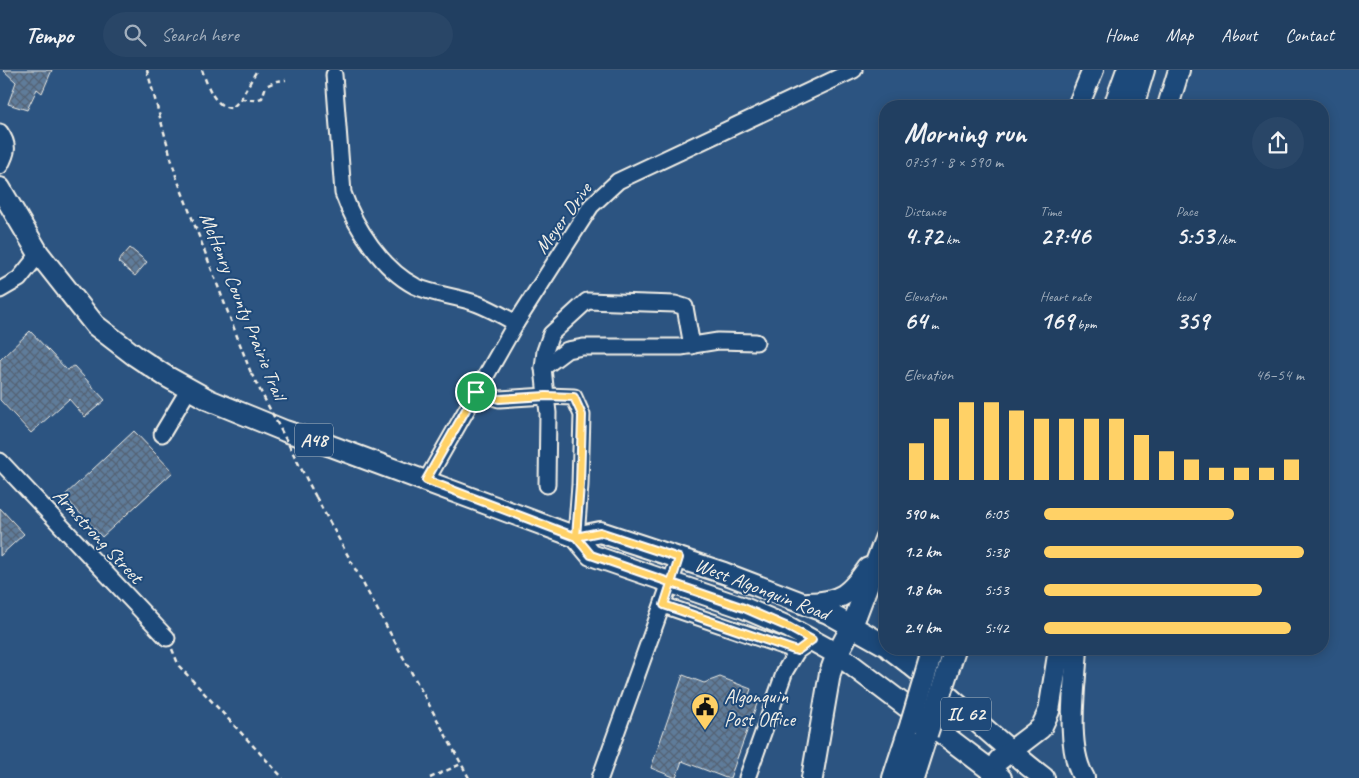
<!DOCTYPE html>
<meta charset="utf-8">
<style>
:root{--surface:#213f61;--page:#294667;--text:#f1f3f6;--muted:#a2afbd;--line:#3e5876;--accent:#ffd166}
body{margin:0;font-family:Caveat,sans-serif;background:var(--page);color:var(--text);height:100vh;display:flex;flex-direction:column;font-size:19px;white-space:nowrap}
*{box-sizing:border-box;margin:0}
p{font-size:16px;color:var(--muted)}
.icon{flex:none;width:28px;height:28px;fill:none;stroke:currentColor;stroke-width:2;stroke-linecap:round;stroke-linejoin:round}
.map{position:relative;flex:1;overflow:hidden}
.drawer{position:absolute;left:879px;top:30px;width:450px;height:555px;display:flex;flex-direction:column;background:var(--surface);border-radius:20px;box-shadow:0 2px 12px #0003,0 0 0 1px var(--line)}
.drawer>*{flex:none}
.pin{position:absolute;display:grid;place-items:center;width:42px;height:42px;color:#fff;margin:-21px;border:2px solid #fff;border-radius:50%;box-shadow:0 1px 5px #0007}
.round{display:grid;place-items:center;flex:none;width:52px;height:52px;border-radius:26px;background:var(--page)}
.head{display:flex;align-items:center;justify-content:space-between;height:85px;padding:0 25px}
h1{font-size:28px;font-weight:600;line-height:38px}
.stats{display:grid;grid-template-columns:repeat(3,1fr);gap:8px;height:85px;padding:5px 25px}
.stats div{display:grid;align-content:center}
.stats b{font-size:25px;font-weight:600}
.stats small{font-size:14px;font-weight:400}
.stats p{font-size:14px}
.chart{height:140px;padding:10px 25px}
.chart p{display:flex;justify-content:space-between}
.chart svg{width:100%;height:90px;margin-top:5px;stroke:var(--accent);stroke-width:6}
ul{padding:0 25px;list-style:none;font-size:16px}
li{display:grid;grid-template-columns:80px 60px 1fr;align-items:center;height:38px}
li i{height:12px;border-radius:6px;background:var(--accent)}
header{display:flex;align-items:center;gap:30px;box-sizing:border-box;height:70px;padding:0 25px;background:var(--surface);border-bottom:1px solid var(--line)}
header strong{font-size:24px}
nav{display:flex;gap:28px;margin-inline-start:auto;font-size:18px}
.search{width:350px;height:45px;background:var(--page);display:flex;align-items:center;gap:12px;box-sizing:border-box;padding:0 18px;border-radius:28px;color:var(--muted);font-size:19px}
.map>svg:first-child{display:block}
</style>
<header>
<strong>Tempo</strong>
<div class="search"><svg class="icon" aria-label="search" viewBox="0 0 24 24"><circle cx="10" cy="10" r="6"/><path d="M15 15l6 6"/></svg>Search here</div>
<nav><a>Home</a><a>Map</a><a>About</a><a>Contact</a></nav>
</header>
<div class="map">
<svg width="1359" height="708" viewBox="0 0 1359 708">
<defs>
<pattern id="building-cross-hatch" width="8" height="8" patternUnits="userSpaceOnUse" patternTransform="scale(1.25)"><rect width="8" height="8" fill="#5e7b9a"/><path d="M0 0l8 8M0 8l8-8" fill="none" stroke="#556474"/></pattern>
</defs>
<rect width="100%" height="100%" fill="#2c5481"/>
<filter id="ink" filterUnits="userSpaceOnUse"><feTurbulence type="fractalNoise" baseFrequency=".02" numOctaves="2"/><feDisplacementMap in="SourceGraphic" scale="10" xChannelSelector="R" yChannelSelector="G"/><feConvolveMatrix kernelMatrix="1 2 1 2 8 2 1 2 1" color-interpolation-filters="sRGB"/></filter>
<g filter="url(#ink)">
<g fill="url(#building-cross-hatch)" stroke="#f4f1e8">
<path d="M3,0H52L42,23L37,19L27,40L8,34L16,12Z"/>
<path d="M130,178L147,192L135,206L118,192Z"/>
<path d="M30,261L67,300L74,296L105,330L85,347L69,329L31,363L0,330V290Z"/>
<path d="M134,361L173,402L102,467L64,426Z"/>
<path d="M0,438L24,464L0,486Z"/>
<path d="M683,605L704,613L720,607L751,619L748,628L758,631L730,708H726L682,691L676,708L651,698Z"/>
</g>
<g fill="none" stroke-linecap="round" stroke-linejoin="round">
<defs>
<g id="minor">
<path d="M334,5L343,123C355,157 382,199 415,216C434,225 457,226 478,234C491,239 503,246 516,253"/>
<path d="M0,62C10,76 7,83 0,96"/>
<path d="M0,220L19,209L39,184"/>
<path d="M543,298L545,281L551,264L587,231L675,234L685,237L692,276"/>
<path d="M476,322L499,329L546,326L543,298L567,280L583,277H681L718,271L756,272"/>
<path d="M162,364L189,319"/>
<path d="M0,391L167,568"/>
<path d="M426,411L516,253L591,136L618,111L854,0"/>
<path d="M547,415L548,343L546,326L574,327L582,345L580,415L576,467"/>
<path d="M663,535L797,581"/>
<path d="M600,708L679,488"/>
<path d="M747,708L785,601L797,581L813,570"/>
</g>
<g id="major">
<path d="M1078,36L1093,0"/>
<path d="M1114,36L1127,0"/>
<path d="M1133,36L1144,0"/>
<path d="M1168,36L1179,0"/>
<path d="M0,118L39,184L95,255L134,285L164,305L209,330L285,361L331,376L576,467L591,485L744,538L788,557L837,584L1001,708"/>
<path d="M576,467L600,462L724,503L828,543L885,575"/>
<path d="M808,533C841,532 850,524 868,498"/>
<path d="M890,579C944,618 990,667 1044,708"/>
<path d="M1077,579C1075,615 1065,677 1084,708"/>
<path d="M999,690L1041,658L1049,641L1059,579"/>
<path d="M812,708L830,603L837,584L852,556L885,469"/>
<path d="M893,708L911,653"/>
<path d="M913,708L927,664"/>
</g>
</defs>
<use href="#minor" stroke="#f4f1e8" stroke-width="19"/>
<use href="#major" stroke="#f4f1e8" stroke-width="24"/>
<g stroke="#f4f1e8" stroke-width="2.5" stroke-dasharray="5 4" stroke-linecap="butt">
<path d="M147,0L176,106L251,303"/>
<path d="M202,0C207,14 214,38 232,38L240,30L257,0"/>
<path d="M241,29L255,30L262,28L266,16L277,11L286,10"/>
<path d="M316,427L469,708"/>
<path d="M172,579L179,596L283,708"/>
<path d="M430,708L461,694"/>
</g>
<use href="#minor" stroke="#1f4a7a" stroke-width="15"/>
<use href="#major" stroke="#1f4a7a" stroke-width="20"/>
<defs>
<g id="major-bridge">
<path d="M911,653L933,579"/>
<path d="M927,664L955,579"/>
</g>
</defs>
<use href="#major-bridge" stroke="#f4f1e8" stroke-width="24" stroke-linecap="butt"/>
<path stroke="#f4f1e8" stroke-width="2.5" stroke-dasharray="5 4" stroke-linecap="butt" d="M251,303L316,427"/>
<use href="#major-bridge" stroke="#1f4a7a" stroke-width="20"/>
</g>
</g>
<g fill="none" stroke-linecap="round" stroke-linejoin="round" filter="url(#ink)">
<defs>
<path id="route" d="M476,322L426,410L576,467L591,485L744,538L788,557L812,570L797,581L664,535C669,520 674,504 679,488L600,462L576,467L580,415L582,345L574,327L546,326L499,329L476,322"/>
</defs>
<use href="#route" stroke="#fff" stroke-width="10"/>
<use href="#route" stroke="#ffd166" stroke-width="6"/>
</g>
<defs>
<symbol id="civic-pin" viewBox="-11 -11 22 30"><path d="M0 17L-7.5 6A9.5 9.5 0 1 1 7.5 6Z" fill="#ffd166" stroke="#1f4a7a"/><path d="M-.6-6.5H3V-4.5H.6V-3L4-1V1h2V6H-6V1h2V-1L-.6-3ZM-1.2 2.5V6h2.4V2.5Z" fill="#111"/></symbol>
</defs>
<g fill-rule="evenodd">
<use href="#civic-pin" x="689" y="621" width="32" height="43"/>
</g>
<g text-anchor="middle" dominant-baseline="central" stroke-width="4" stroke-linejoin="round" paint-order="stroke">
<g fill="#1f4a7a" stroke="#b4bfc7" stroke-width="1">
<rect x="295" y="353.5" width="38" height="33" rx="4"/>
<rect x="941" y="627.5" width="50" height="33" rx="4"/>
</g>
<g font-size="19" font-weight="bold" fill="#f4f1e8">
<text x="314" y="370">A48</text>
<text x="966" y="644">IL 62</text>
</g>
<g font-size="20" fill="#f4f1e8" stroke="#1f4a7a">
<text transform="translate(563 148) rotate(-54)">Meyer Drive</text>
<text transform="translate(243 236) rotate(68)">McHenry County Prairie Trail</text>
<text transform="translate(98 466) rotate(47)">Armstrong Street</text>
<text transform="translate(762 519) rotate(21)">West Algonquin Road</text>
</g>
<g font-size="20" fill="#f4f1e8" stroke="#1f4a7a" text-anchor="start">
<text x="724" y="626">Algonquin<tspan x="724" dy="23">Post Office</tspan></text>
</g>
</g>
</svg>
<div class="pin" style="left:476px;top:322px;background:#1e9e55"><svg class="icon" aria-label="arrive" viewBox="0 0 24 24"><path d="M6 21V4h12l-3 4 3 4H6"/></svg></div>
<section class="drawer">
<div class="head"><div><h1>Morning run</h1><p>07:51 · 8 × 590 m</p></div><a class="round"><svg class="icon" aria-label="share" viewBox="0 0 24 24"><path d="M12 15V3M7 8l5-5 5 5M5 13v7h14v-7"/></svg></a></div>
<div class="stats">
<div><p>Distance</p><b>4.72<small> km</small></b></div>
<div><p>Time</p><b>27:46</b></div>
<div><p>Pace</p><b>5:53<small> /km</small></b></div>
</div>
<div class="stats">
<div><p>Elevation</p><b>64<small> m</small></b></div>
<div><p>Heart rate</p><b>169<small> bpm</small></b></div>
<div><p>kcal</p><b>359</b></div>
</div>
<div class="chart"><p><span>Elevation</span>46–54 m</p>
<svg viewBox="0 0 160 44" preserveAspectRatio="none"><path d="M5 44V26M15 44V14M25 44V6M35 44V6M45 44V10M55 44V14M65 44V14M75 44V14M85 44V14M95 44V22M105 44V30M115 44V34M125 44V38M135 44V38M145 44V38M155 44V34"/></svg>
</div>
<ul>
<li><b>590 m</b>6:05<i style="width:73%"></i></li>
<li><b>1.2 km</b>5:38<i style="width:100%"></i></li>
<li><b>1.8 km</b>5:53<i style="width:84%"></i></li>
<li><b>2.4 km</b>5:42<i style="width:95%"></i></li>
</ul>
</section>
</div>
